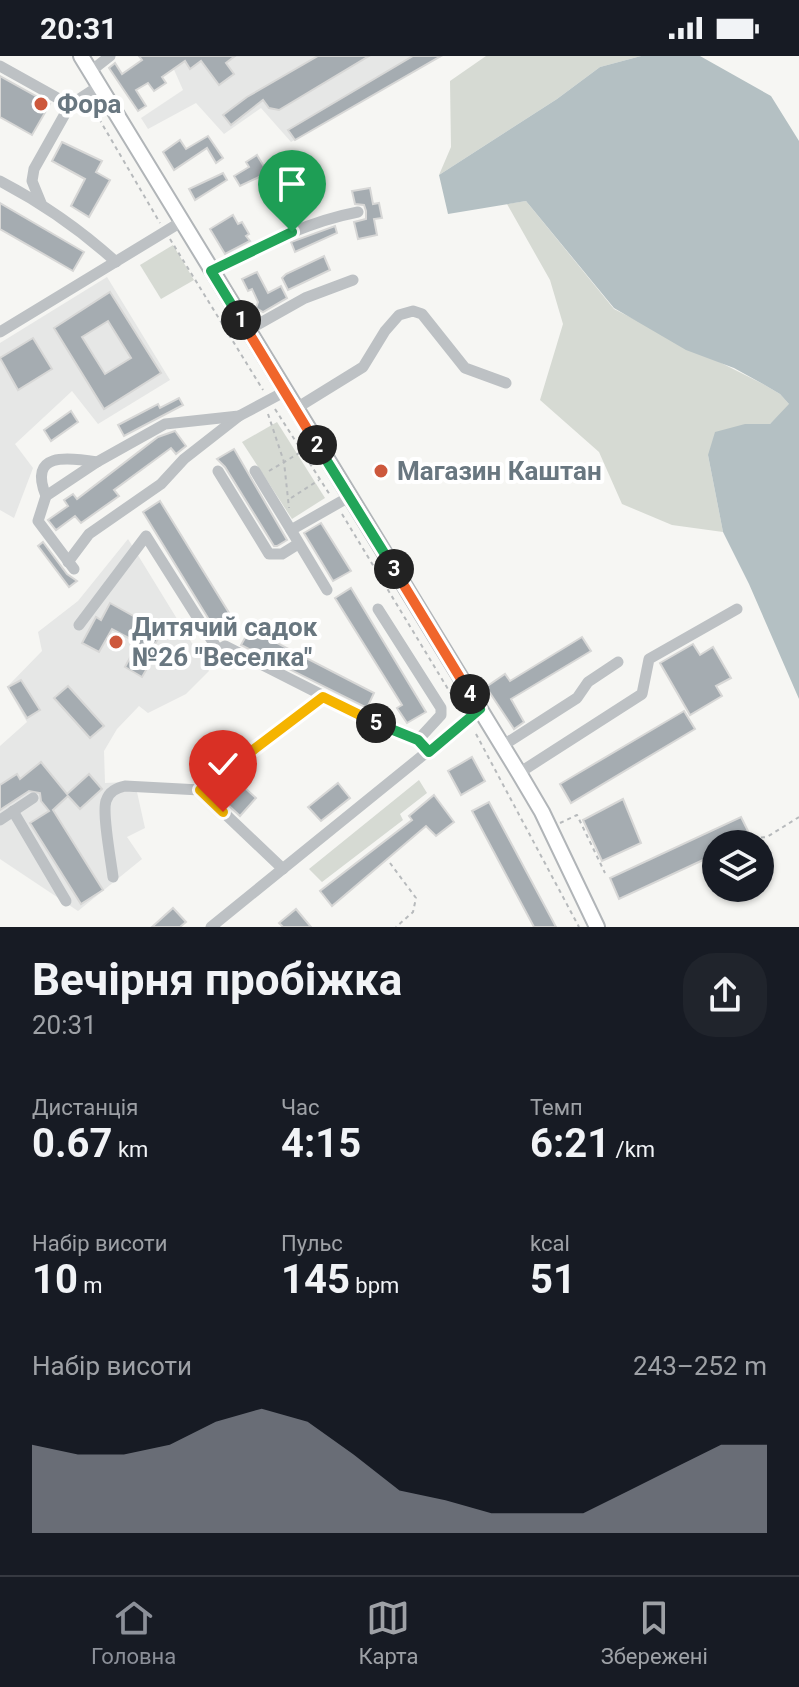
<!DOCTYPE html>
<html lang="uk">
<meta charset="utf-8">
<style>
:root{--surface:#171b24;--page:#20242c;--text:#f1f3f6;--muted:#9ea1a6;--line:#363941;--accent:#8c9099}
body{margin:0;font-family:Roboto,sans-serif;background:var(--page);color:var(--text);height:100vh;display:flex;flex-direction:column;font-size:30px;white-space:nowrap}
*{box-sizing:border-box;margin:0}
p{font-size:26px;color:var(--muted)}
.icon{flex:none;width:44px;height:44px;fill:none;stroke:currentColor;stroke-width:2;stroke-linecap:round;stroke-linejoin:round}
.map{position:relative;height:871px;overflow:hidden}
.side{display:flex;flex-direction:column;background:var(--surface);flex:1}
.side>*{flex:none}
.controls{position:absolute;left:702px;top:774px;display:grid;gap:16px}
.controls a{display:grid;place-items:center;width:72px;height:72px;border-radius:50%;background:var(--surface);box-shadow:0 2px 6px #0004;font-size:40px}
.pin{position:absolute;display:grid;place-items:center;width:68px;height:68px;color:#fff;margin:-82px -34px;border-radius:50% 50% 50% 0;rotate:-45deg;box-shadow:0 0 8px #0007}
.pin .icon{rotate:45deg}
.km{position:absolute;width:40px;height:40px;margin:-20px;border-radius:50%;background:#222;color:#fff;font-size:22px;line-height:40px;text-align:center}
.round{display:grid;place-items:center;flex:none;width:84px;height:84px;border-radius:32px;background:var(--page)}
.headline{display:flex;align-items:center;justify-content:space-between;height:136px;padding:0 32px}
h1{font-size:44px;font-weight:700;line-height:60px}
.stats{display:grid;grid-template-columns:repeat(3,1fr);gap:12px;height:136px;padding:8px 32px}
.stats div{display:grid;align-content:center}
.stats b{font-size:40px;font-weight:700}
.stats small{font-size:22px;font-weight:400}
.stats p{font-size:22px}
.chart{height:224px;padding:16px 32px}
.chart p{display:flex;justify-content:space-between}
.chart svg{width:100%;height:144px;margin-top:8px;fill:var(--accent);opacity:.7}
.status{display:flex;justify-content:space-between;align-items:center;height:56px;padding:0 40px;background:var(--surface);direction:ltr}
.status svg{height:22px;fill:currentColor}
.tab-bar{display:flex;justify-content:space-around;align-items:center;height:112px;border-top:2px solid var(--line);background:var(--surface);font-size:22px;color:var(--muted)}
.tab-bar a{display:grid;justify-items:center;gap:4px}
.tab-bar .selected{color:var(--accent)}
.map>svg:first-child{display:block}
</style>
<div class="status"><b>20:31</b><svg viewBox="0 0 49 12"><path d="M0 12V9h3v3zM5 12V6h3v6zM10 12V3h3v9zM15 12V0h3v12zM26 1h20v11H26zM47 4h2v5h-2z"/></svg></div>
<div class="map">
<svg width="799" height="871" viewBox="0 0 799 871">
<rect width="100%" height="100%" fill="#f6f6f3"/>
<g fill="#e6e7e6">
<path d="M168,0H441L291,86L261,52L224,78L196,47L148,73L141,62L183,34Z"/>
<path d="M107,221L170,324L98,368L72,335L15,388L33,412L14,462L0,454V287Z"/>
<path d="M128,483L209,615L186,638L148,657L139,650L117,673L104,695L105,727L126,726L137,736L145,772L127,781L142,803L78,855L0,803V690L27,666L7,631L42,595L38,576L78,545Z"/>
</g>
<g fill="#d6dad3">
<path d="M486,0H641L600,11L557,43L439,119L451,91L450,25Z"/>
<path d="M526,145L614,253L763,328L780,338L790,349L770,368L708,399L723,476L672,469L622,448L599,396L540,344L563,268L550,224L507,148Z"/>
<path d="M173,189L194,224L161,243L140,209Z"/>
<path d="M277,366L325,442L292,463L242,386Z"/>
<path d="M419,724L427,737L400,758L403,764L322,826L309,813Z"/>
</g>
<path fill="#b4c0c3" d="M641,0H700L771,40L799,85V643L749,528L723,476L708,399L715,376L745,368H770L789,348L780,338L763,328L734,312L686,294L614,252L526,145L448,158L439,119L557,43L600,11Z"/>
<g fill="#a5acb1" stroke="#d7d7d6" stroke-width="2" fill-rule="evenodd">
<path d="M139,0H235L226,7L234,18L219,29L201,5L190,13L185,5L162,21L166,27L154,35L148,27L136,34L146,50L138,55L109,12L115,7L122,18L142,4Z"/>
<path d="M318,0H369L279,54L269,52L263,44L231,69L223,59L247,41Z"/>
<path d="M413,0H441L295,84L288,74Z"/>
<path d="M0,20L50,48L32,79L0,61Z"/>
<path d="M208,80L223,102L216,107L207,92L174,114L163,96L180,84L186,93Z"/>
<path d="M62,86L102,105L96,116L110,124L89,161L71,150L85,123L52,105Z"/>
<path d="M257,99L274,127L281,123L289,138L274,146L261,120L240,130L234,120L249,111L246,106Z"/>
<path d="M223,117L227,124L195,144L189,133Z"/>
<path d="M370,132L373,148L379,147L382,162L374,163L377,179L358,183L354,166L366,163V155L364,149L355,148L352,135Z"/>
<path d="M0,147L84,196L73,215L0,173Z"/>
<path d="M233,159L238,168L242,166L249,178L246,180L250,185L225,198L210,173Z"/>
<path d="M335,170L337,177L295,196L291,186Z"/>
<path d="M324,200L330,214L288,234L282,222L286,218Z"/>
<path d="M257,216L268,237L281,230L287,242L263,256L256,252L258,246L252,233L248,235L242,223Z"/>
<path d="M110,236L161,317L104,353L54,272ZM108,265L131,302L105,318L82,281Z"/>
<path d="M33,282L52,313L18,334L0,302Z"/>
<path d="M179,342L183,349L124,380L118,369L158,348L160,352Z"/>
<path d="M71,355L78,366L51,385L44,374Z"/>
<path d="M175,375L186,390L176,398L171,392L114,434L119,440L81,467L75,460L56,474L48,464L68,450L64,444L73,438L77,443L158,381Z"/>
<path d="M234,393L287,484L277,490H274L225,411L217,403Z"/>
<path d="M160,445L234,565L216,575L143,456Z"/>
<path d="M321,467L351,515L333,525L304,477Z"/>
<path d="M43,486L67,518L77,525L69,531L38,490Z"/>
<path d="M351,532L426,656L407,667L397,652L402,649L335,542Z"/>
<path d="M110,547L162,576L151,595L156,597L142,621L125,611L138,587L112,573L99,596L82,587L96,561L101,564Z"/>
<path d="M250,573L374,637L367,652L241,589Z"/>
<path d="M582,581L591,595L511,643L524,666L514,673L486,631L505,618L510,625Z"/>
<path d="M693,588L700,599L713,591L731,622L716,630L722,640L690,659L660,607Z"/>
<path d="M21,624L40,654L27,662L8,631Z"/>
<path d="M68,630L104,670L90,682L54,642Z"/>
<path d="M684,655L695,673L571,747L560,728Z"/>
<path d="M472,701L485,725L461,739L448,715Z"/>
<path d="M41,706L67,738L89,718L102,733L80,753L68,740L53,754L103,834L81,848L30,767L49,755L41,745L40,737L29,735L0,754V729L17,718L20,723Z"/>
<path d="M232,720L256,742L240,760L213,735Z"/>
<path d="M338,727L350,742L321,765L308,751Z"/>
<path d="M434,739L454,766L436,780L426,770L332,850L320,835L412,764L409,760Z"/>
<path d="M623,743L641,787L602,805L583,764Z"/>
<path d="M489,746L556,871H534L472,755Z"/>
<path d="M741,761L751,781L737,788H716V798L619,843L610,822Z"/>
<path d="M173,852L186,866L180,871H152Z"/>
<path d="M296,853L311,871H283L279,867Z"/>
</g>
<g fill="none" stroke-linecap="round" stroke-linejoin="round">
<defs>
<path id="major" d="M81,0L519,717L542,756L597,871"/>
</defs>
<use href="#major" stroke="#b1b5b8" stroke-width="18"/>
<g stroke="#b7babc" stroke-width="2" stroke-dasharray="4 4" stroke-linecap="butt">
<path d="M91,49L160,167"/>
<path d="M170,183L263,334"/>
<path d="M275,353L330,439"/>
<path d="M268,358L284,406L289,452"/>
<path d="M269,415L301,396"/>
<path d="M291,442L319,424"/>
<path d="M342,458L454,643L462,653"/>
<path d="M476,678L579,871"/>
<path d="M560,767L577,759L605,817"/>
<path d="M753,782L767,781L799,761"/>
<path d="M390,807L416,842L413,856L396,871"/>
</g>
<g stroke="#bdc1c4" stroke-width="11">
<path d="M0,10L70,49"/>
<path d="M91,15L110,0"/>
<path d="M0,125C42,147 81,174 116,206"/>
<path d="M41,147L32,125L34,113L70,49L99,30"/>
<path d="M211,215C259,191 305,166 358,156"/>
<path d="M248,274L305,242L353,224"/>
<path d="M0,276L181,166"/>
<path d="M295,353L363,311L385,275L399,259L413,255L422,258L465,312L506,327"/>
<path d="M218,415L269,498H282L298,488"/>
<path d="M255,415L291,474"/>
<path d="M46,440C28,396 67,401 97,406"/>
<path d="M68,506L89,478L161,428L184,403L239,360"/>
<path d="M74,513L38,465L46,440L97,406L165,368L239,360L284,336"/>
<path d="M327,534L291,474L349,441"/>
<path d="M378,553L441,652V659L418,684"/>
<path d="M79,569L146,480L218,594L225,590L389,673L418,684L429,696"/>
<path d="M502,690L577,642L588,626L618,606"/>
<path d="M519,717L642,638L649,603L737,553"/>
<path d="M200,734L323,641"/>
<path d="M13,755L66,845"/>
<path d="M0,764L33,742"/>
<path d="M113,821C111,805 102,757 106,745C109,735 117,732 125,730L200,734L283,813"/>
<path d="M211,871L480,653"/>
</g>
<use href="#major" stroke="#fff" stroke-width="14"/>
</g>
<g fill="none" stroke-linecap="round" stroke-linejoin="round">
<defs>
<path id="split-1" d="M241,264L211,215L292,176"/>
<path id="split-2" d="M241,264L317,389"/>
<path id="split-3" d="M317,389L394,513"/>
<path id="split-4" d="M394,513L470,638"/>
<path id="split-5" d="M376,667L418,684L429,696L480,653L470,638"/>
<path id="split-6" d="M253,694L323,641L376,667"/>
<path id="split-7" d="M223,756L200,734L253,694"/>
</defs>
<use href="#split-1" stroke="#fff" stroke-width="16"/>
<use href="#split-2" stroke="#fff" stroke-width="16"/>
<use href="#split-3" stroke="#fff" stroke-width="16"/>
<use href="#split-4" stroke="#fff" stroke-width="16"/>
<use href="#split-5" stroke="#fff" stroke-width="16"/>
<use href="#split-6" stroke="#fff" stroke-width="16"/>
<use href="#split-7" stroke="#fff" stroke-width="16"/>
<use href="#split-1" stroke="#22a559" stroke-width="10"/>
<use href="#split-2" stroke="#f0652b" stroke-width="10"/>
<use href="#split-3" stroke="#22a559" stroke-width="10"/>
<use href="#split-4" stroke="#f0652b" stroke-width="10"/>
<use href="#split-5" stroke="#22a559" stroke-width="10"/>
<use href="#split-6" stroke="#f5b400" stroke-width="10"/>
<use href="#split-7" stroke="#f5b400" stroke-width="10"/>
</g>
<g fill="#cd583c" stroke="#fff" stroke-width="3">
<circle cx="41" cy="48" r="8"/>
<circle cx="381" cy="415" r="8"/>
<circle cx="116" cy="586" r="8"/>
</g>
<g text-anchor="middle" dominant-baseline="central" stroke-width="8" stroke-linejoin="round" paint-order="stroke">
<g font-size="26" font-weight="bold" fill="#697780" stroke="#fff" text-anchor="start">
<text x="57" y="48">Фора</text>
<text x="397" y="415">Магазин Каштан</text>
<text x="132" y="571">Дитячий садок<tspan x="132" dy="30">№26 "Веселка"</tspan></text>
</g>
</g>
</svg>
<div class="controls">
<a><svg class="icon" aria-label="layers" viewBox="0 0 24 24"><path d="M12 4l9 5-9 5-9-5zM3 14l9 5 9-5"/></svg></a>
</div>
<div class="pin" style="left:292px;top:176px;background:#1e9e55"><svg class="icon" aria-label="arrive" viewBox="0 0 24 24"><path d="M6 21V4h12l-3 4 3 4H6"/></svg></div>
<div class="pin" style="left:223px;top:756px;background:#d93025"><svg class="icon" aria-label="check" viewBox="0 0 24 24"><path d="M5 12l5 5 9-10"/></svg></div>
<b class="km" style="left:241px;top:264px">1</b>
<b class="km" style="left:317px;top:389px">2</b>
<b class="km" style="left:394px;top:513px">3</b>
<b class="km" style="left:470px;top:638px">4</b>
<b class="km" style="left:376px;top:667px">5</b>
</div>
<section class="side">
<div class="headline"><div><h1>Вечірня пробіжка</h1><p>20:31</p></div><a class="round"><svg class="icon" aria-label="share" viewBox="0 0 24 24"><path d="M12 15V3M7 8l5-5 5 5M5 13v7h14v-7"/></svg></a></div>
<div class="stats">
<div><p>Дистанція</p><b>0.67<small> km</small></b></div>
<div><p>Час</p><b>4:15</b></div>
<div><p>Темп</p><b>6:21<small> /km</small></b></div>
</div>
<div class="stats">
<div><p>Набір висоти</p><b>10<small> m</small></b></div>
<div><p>Пульс</p><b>145<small> bpm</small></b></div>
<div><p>kcal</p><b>51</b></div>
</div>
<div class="chart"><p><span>Набір висоти</span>243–252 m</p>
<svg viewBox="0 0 160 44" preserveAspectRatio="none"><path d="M0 44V17L10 20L20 20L30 17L40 10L50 6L60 10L70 20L80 31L90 34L100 38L110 38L120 38L130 31L140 24L150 17L160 17V44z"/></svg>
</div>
</section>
<nav class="tab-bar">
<a class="selected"><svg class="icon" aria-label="home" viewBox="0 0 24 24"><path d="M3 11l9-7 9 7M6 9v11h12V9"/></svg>Головна</a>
<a><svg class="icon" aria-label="map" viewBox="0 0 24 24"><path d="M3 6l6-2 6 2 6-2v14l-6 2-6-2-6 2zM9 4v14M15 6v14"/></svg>Карта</a>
<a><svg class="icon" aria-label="saved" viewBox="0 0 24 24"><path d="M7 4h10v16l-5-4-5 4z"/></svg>Збережені</a>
</nav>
